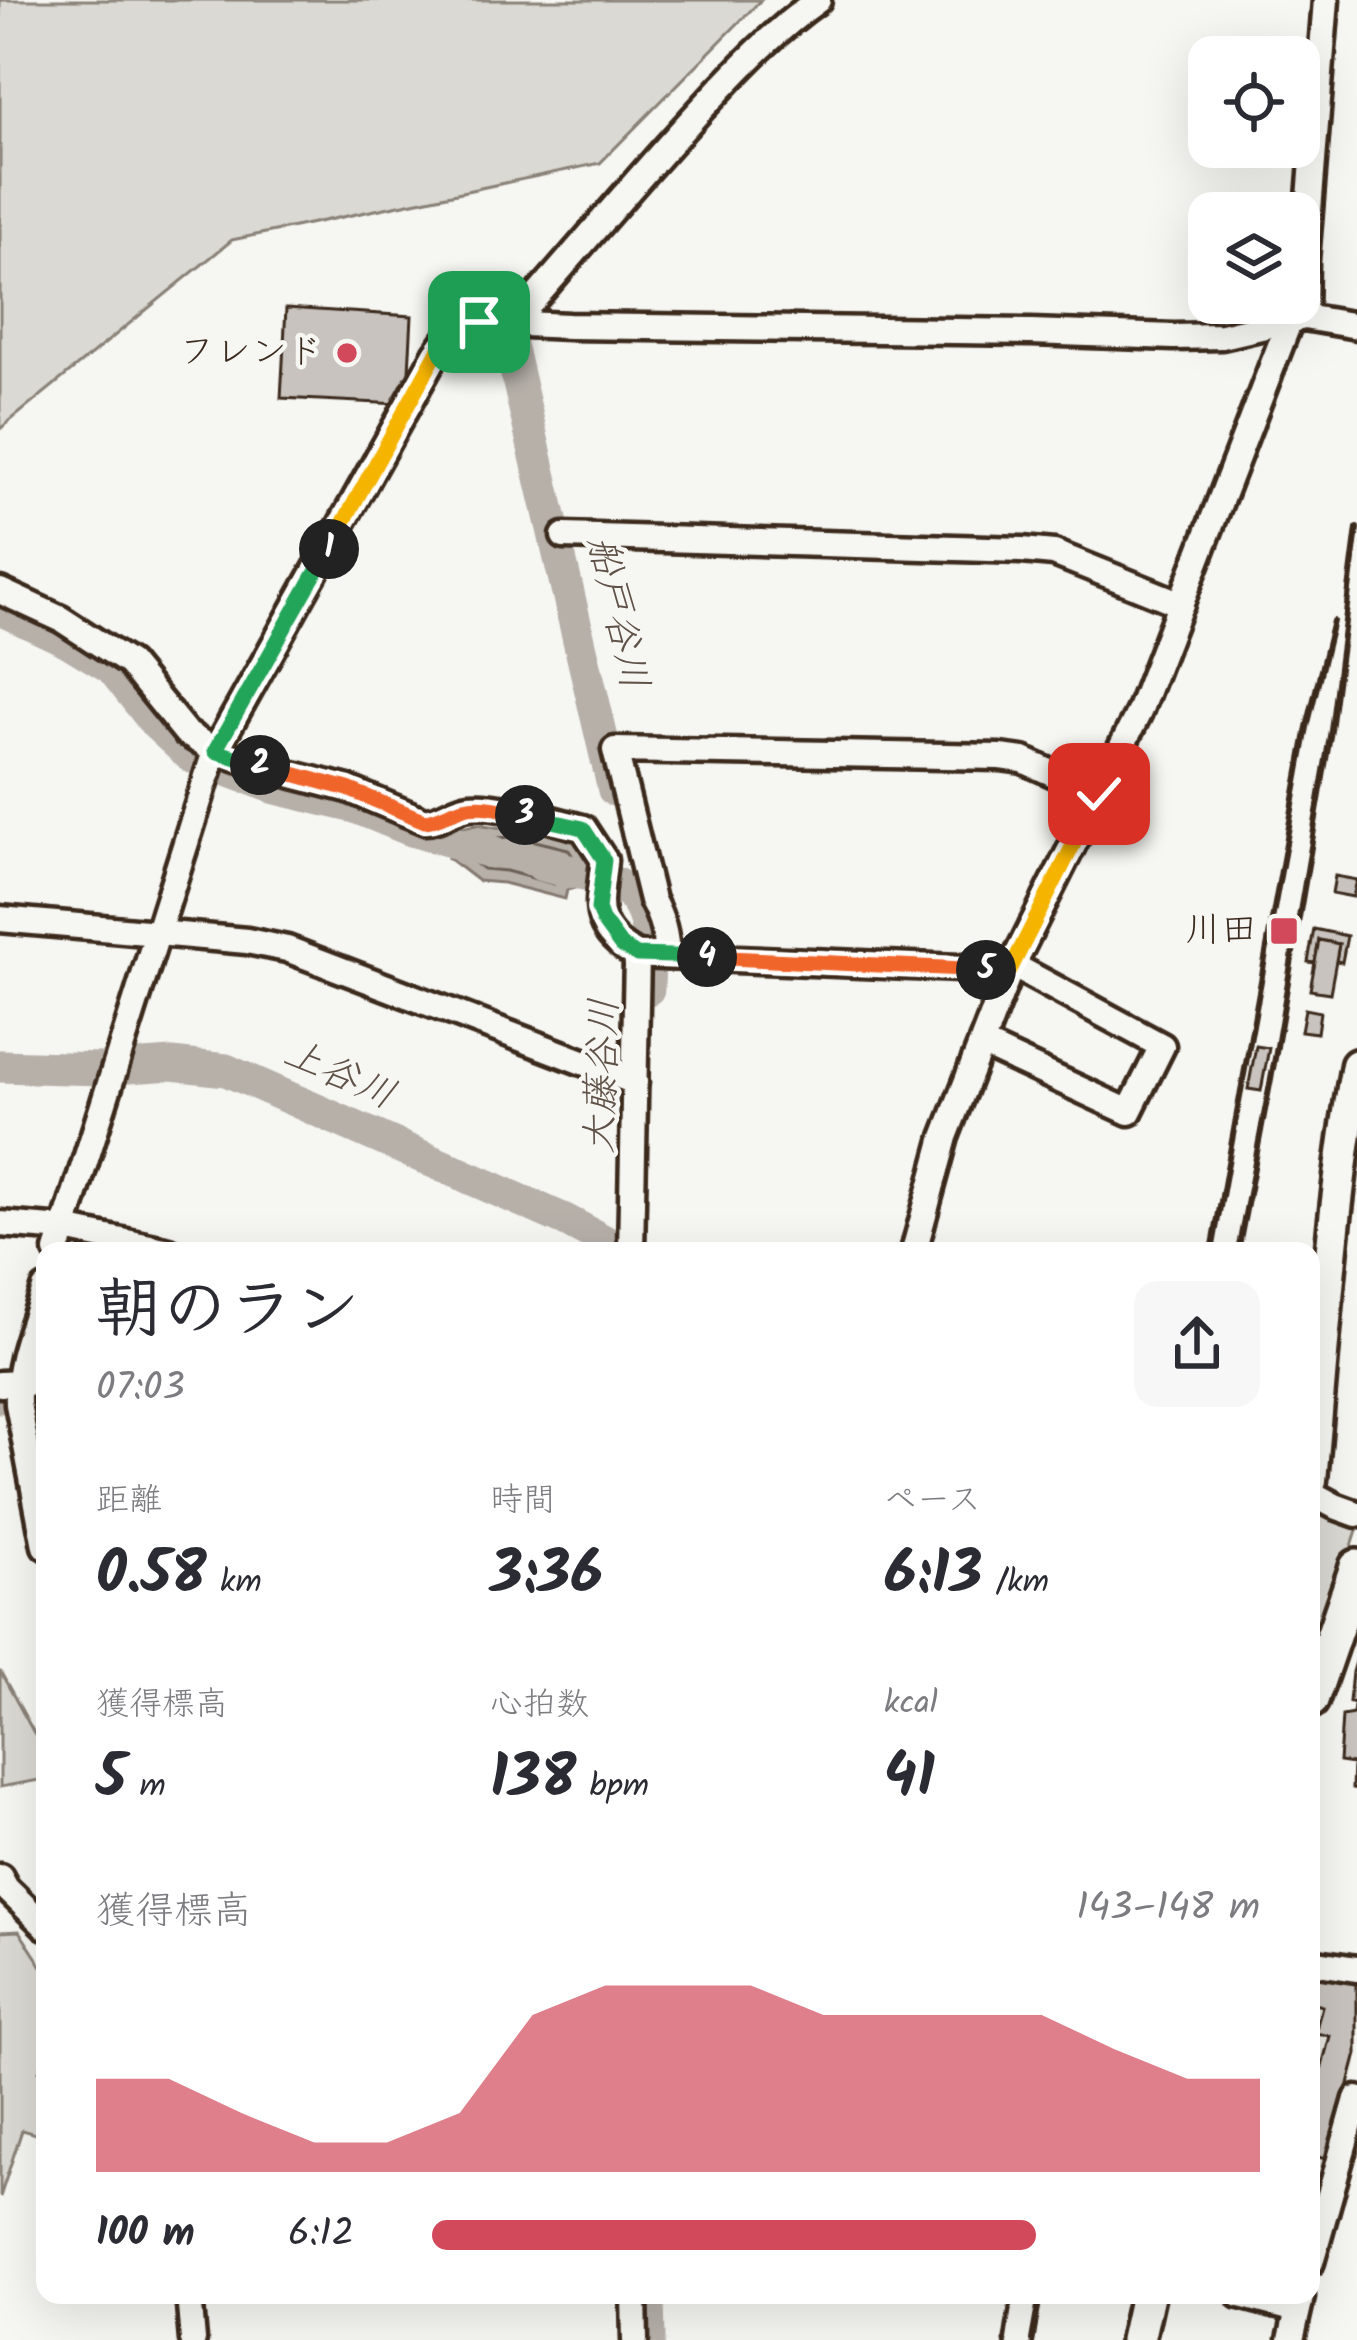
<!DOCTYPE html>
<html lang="ja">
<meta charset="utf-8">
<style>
:root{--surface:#fff;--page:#f7f7f7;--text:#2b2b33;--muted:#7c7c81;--accent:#d1495b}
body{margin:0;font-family:Kalam,"Klee One",sans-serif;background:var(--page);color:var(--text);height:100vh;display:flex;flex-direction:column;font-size:45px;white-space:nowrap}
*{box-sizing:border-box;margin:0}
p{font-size:39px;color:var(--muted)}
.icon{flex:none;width:66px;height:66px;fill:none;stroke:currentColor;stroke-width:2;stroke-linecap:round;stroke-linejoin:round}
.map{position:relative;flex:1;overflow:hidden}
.side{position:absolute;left:36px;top:1242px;width:1284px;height:1062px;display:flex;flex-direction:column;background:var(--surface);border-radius:24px;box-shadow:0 12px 48px #0002}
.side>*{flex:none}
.tools{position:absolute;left:1188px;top:36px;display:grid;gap:24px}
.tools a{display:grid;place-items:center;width:132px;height:132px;border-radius:24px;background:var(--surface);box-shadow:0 12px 48px #0002;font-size:60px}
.pin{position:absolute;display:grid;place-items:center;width:102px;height:102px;color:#fff;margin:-51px;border-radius:24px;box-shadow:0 6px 18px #0006}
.km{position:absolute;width:60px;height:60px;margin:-30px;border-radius:50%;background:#222;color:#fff;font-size:33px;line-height:60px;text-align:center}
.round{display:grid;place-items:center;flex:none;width:126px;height:126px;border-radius:24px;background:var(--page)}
.summary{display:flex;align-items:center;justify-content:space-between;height:204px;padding:0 60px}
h1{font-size:66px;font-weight:600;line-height:90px}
.figures{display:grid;grid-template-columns:repeat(3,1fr);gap:18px;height:204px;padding:12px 60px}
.figures div{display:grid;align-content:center}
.figures b{font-size:60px;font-weight:600}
.figures small{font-size:33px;font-weight:400}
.figures p{font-size:33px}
.chart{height:336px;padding:24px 60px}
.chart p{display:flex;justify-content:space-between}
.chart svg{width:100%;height:216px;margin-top:12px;fill:var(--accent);opacity:.7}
ul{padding:0 60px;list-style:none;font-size:39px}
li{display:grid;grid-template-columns:192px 144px 1fr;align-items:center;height:90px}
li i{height:30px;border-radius:15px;background:var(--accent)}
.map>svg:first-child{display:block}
</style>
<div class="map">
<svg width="1357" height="2340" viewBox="0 0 1357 2340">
<rect width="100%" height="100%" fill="#f6f6f2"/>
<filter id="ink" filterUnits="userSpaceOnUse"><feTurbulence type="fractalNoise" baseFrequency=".00833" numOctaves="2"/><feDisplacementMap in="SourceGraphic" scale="24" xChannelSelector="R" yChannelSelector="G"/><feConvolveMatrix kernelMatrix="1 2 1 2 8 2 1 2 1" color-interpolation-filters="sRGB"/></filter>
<g filter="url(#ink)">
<path fill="#e8e7e2" d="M1311,1967L1357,1976V2065L1311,2237Z"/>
<g fill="#dad9d3" stroke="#8a8278" stroke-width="3">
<path d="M0,0H761L600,163L232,240L0,429Z"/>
<path d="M1320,1503L1357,1518V1531L1321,1642L1311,1637V1605Z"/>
<path d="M0,1671L45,1753V1779L0,1787Z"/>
<path d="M19,1931L45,1971V2057L39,2071L45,2074V2137L22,2130L0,2197V1932Z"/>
</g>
<path fill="#b6b0a9" stroke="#857a71" stroke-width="3" d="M505,821L576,838L587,855L582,886L567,890L565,899L503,883L478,881L448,858L454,826L463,827L477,824L503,828Z"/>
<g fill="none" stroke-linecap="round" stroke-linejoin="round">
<path stroke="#6c6056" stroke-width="3" d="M515,836L568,849L574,858L571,875L554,884L506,871L483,869L462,853L464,842C479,832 498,841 515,836Z"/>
<g stroke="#b6b0a9" stroke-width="33">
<path d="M508,336L614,790"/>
<path d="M0,609L66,640L112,668L156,724L192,757L276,788L355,807L411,830L492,852"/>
<path d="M542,865C563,871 588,873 608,880C656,898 649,949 648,989"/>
<path d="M0,1066L100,1069L172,1064L226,1070L565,1220L623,1251"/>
<path d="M0,1397L45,1396"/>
<path d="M648,2295L649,2340"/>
</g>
</g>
<g fill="#c8c3be" stroke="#3b2a1e" stroke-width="3">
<path d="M286,308L412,316L408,390L399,404L281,398Z"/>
<path d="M1335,876L1357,880L1353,897L1332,893Z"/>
<path d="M1314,929L1347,936L1342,962L1336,961L1339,944L1319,940L1315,963L1308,962Z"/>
<path d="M1319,940L1339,944L1330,993L1310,990Z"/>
<path d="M1305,1009L1320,1012L1317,1033L1301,1031Z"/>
<path d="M1256,1046L1269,1048L1261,1091L1248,1089Z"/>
<path d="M1357,1655V1703L1349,1702L1352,1672Z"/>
<path d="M1354,1706H1357V1790L1352,1789L1353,1764L1339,1762L1342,1716L1353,1714Z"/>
<path d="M1311,1971L1357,1983V2054L1329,2160L1311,2155V2107L1330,2036L1315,2033L1322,2006L1311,2003Z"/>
</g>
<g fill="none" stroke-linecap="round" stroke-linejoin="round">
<defs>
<g id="minor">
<path d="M1304,317L1305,260L1326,0"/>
<path d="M520,323L528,306C588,238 646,168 708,102C742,65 777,29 818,0"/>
<path d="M564,536L1022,550L1054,553L1181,604"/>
<path d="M0,591L61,619L129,663L186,733L215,751L293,775L348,789L425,821C441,821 453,808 470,806C499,803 553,821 583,828L604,860C600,904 589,929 637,955L1010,970"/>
<path d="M0,919L247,941L287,949L635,1082"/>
<path d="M667,956C666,934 662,919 652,900L615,750L1000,757L1023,760L1099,794"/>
<path d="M982,1044L1129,1112L1162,1046L1012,965"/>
<path d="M0,1224L65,1229L169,1251"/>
<path d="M57,1251L215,751L436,354L454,329L479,322L569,326L1031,332L1174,337L1222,336L1304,317L1357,326"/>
<path d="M631,1251L637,955"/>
<path d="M914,1251L945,1137L1010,970L1139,712L1286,330L1287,320"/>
<path d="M45,1289C33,1326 16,1364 18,1404L45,1546"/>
<path d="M0,1384L45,1382"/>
<path d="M1311,1493L1335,1506L1357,1514"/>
<path d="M0,1877L6,1888L45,1926"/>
<path d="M1311,1962L1357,1969"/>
<path d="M1311,2262L1357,2099"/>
<path d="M189,2295L193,2340"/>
<path d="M634,2295L635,2340"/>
<path d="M1240,2295L1297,2310"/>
<path d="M1019,2340L1026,2295"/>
<path d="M1291,2340L1301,2297"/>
</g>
<path id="major" d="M1311,1480C1324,1342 1332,1201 1357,1065"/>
<g id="highway">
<path d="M1311,1700L1357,1567"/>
<path d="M1137,2340L1147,2295"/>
</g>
</defs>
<use href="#minor" stroke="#3b2a1e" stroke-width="33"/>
<use href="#major" stroke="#3b2a1e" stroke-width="39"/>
<use href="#highway" stroke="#3b2a1e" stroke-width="42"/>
<use href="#minor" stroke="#f6f6f2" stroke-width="24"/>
<use href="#major" stroke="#f6f6f2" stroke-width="30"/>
<use href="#highway" stroke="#f6f6f2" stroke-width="33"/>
<g stroke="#3b2a1e" stroke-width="6">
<path d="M1212,1251L1307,727L1333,621"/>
<path d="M1238,1251L1275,1058L1331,730L1357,528"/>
<path d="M1032,2340L1040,2295"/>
</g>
</g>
</g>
<g fill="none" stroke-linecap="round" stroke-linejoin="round" filter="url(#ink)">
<defs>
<path id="split-1" d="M329,549L436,354L454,329L479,322"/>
<path id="split-2" d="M260,765L215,751L329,549"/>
<path id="split-3" d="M260,765L348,789L425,821C440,820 449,811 464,808C484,803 505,810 525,815"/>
<path id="split-4" d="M525,815L583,828L604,860L598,909L602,920L621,946L637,955L707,957"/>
<path id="split-5" d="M707,957L986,970"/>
<path id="split-6" d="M986,970H1010L1099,794"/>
</defs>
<use href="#split-1" stroke="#fff" stroke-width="24"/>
<use href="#split-2" stroke="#fff" stroke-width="24"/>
<use href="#split-3" stroke="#fff" stroke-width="24"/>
<use href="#split-4" stroke="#fff" stroke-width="24"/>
<use href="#split-5" stroke="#fff" stroke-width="24"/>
<use href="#split-6" stroke="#fff" stroke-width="24"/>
<use href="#split-1" stroke="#f5b400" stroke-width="15"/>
<use href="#split-2" stroke="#22a559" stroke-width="15"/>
<use href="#split-3" stroke="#f0652b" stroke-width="15"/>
<use href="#split-4" stroke="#22a559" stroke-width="15"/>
<use href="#split-5" stroke="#f0652b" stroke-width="15"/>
<use href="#split-6" stroke="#f5b400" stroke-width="15"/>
</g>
<g fill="#d1495b" stroke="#f6f6f2" stroke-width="4.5">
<circle cx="347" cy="353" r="12"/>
<rect x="1269" y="916" width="30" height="30" rx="6"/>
</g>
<g text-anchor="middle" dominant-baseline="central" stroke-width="9" stroke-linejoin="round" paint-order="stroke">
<g font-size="36" fill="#3b2a1e" stroke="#f6f6f2" text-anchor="end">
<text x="323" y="353">フレンド</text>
<text x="1257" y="931">川田</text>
</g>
<g font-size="39" font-style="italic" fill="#605248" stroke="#f6f6f2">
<text transform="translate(616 613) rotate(77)">船戸谷川</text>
<text transform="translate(339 1076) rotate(24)">上谷川</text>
<text transform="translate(604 1076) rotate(-88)">大藤谷川</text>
</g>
</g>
</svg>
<div class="tools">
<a><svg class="icon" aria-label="locate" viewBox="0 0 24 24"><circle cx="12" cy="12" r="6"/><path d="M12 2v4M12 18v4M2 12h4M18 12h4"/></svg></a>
<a><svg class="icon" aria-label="layers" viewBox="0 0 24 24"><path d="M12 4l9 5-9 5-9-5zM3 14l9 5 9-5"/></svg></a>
</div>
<div class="pin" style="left:479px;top:322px;background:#1e9e55"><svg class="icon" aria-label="arrive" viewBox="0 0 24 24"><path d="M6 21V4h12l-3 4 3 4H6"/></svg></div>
<div class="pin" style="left:1099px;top:794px;background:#d93025"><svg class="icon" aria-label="check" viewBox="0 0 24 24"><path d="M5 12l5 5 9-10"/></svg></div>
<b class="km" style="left:329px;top:549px">1</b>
<b class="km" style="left:260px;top:765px">2</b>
<b class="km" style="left:525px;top:815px">3</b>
<b class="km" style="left:707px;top:957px">4</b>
<b class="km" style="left:986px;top:970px">5</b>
<section class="side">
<div class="summary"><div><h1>朝のラン</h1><p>07:03</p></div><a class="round"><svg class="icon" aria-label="share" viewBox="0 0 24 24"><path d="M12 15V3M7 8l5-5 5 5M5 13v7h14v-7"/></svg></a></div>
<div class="figures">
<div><p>距離</p><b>0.58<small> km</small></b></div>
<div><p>時間</p><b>3:36</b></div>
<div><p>ペース</p><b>6:13<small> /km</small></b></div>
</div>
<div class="figures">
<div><p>獲得標高</p><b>5<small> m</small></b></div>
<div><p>心拍数</p><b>138<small> bpm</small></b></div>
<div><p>kcal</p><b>41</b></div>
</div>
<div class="chart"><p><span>獲得標高</span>143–148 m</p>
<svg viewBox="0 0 160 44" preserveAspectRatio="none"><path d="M0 44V25L10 25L20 32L30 38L40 38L50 32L60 12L70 6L80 6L90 6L100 12L110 12L120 12L130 12L140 19L150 25L160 25V44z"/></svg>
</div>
<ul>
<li><b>100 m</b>6:12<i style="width:73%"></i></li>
</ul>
</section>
</div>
